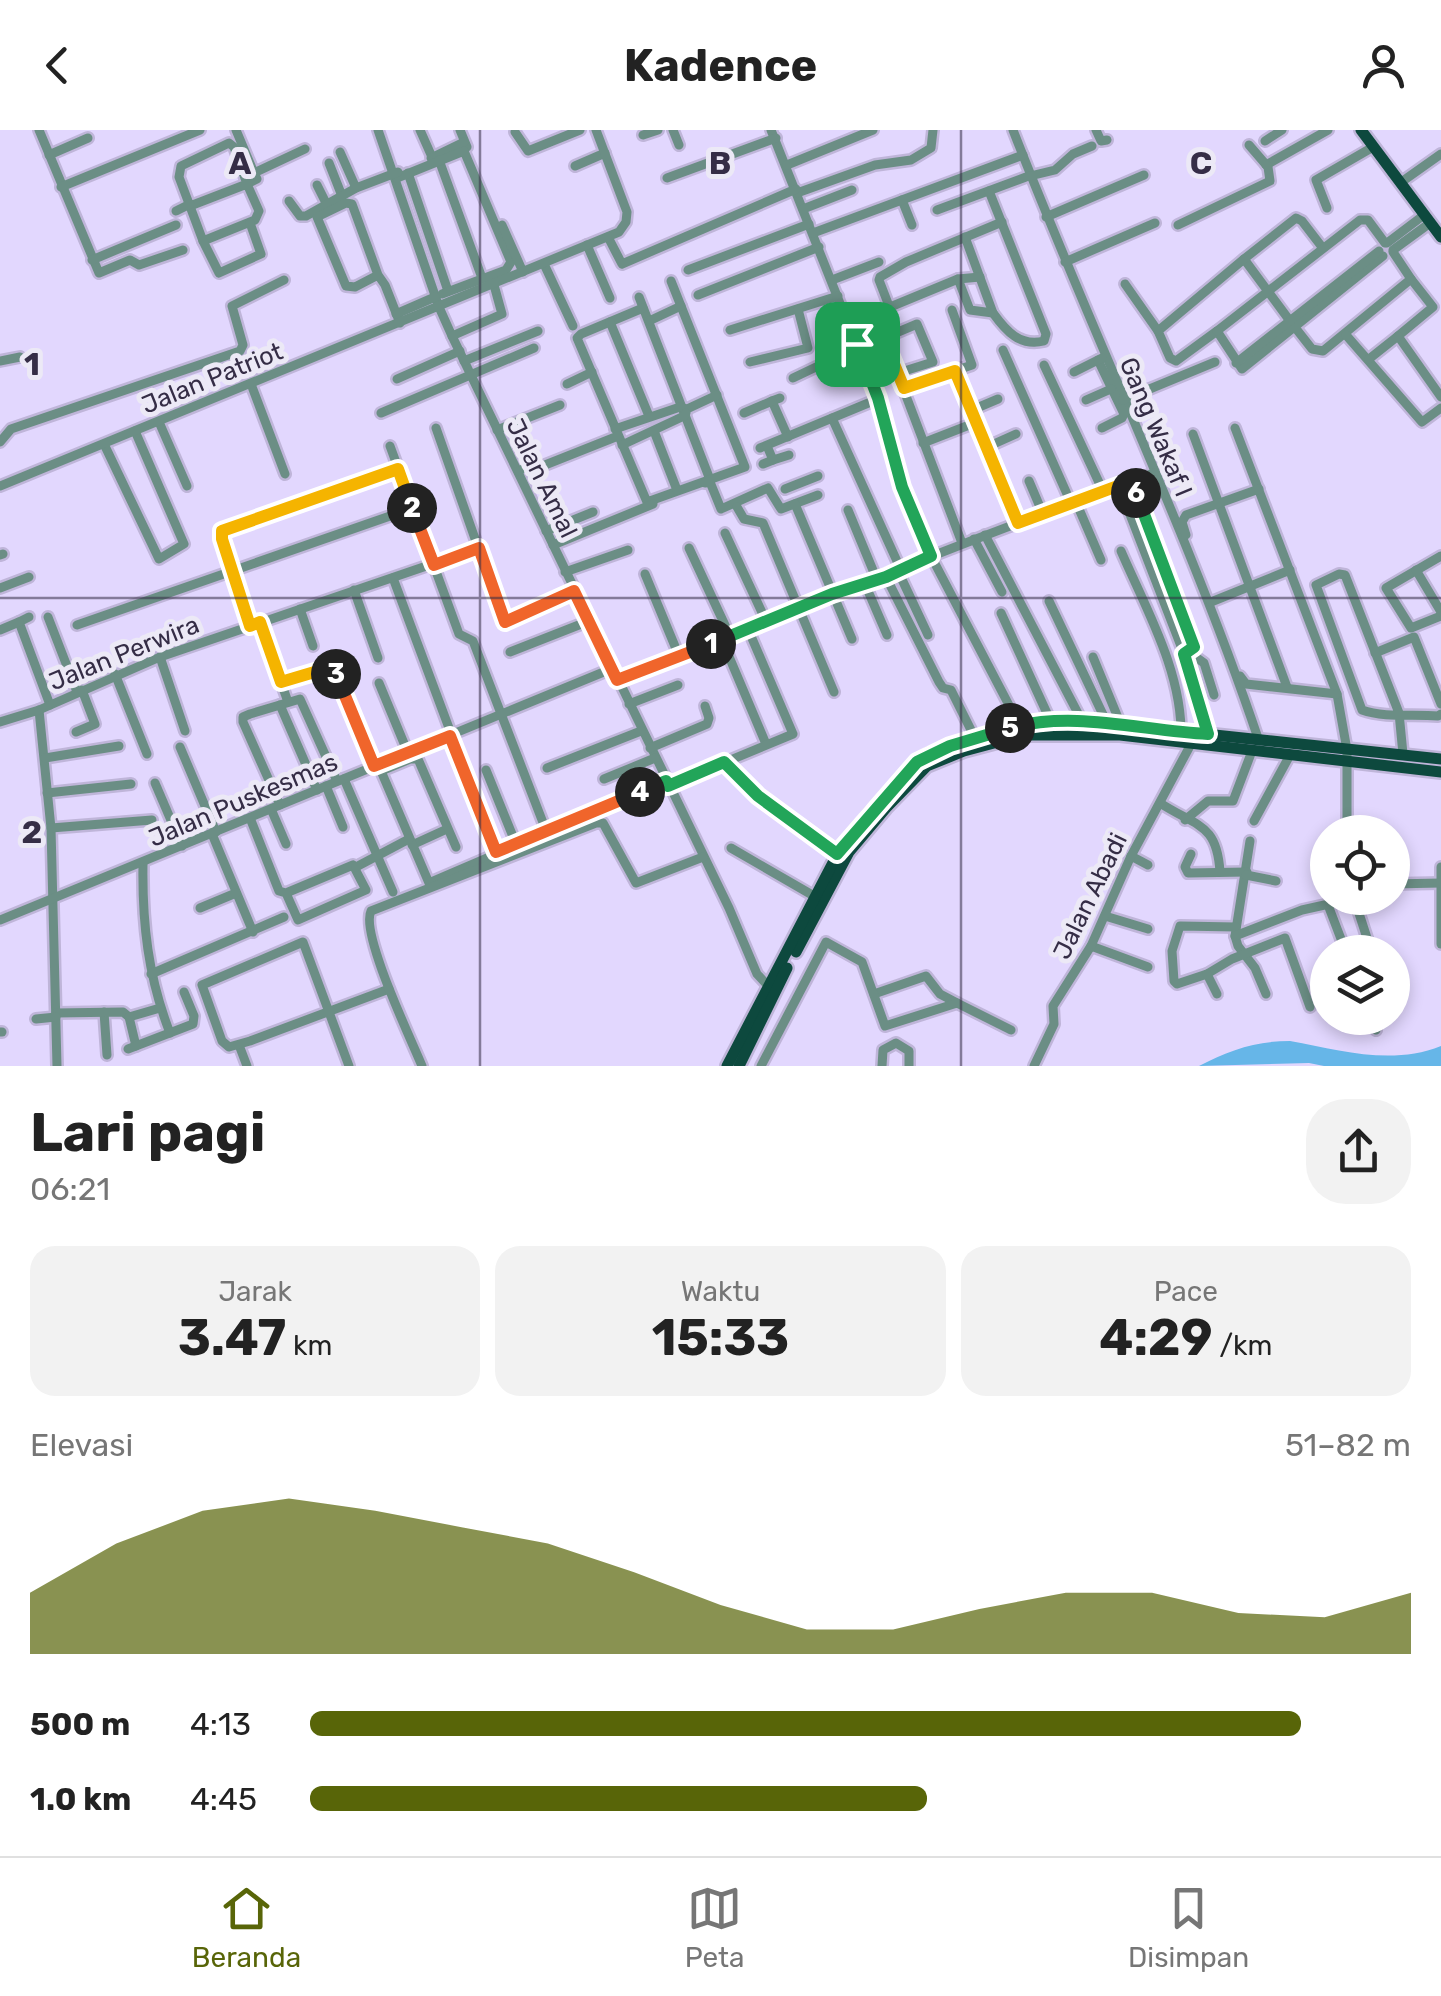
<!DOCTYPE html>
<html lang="id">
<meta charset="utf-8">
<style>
:root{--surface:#fff;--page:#f2f2f2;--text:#222;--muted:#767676;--line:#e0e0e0;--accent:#586508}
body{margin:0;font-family:Rubik,sans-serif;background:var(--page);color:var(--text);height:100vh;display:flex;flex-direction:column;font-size:38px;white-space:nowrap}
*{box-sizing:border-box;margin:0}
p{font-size:32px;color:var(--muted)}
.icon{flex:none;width:55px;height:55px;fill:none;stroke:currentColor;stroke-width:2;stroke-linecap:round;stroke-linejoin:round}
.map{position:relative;height:936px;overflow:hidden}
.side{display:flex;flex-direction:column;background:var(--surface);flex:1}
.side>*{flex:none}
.buttons{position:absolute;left:1310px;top:685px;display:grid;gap:20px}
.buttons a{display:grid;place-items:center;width:100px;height:100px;border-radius:50%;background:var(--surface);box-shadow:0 5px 15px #0003;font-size:50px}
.pin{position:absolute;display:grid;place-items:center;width:85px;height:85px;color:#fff;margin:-42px;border-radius:20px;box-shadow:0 5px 15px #0006}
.km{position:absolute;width:50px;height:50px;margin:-25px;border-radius:50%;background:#222;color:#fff;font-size:28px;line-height:50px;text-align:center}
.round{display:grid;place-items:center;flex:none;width:105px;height:105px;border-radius:40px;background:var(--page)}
.headline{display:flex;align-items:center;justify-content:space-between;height:170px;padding:0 30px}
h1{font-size:55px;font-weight:700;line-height:75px}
.metrics{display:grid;grid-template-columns:repeat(3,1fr);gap:15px;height:170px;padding:10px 30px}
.metrics div{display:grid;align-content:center;border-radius:25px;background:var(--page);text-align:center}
.metrics b{font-size:50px;font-weight:700}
.metrics small{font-size:28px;font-weight:400}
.metrics p{font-size:28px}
.chart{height:280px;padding:20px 30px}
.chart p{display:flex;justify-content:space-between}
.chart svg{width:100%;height:180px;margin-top:10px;fill:var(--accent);opacity:.7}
ul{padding:0 30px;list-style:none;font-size:32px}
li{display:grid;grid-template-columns:160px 120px 1fr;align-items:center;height:75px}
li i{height:25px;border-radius:12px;background:var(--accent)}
header{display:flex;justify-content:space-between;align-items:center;height:130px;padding:0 30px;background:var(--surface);font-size:45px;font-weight:700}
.tabs{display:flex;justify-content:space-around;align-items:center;height:140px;border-top:2px solid var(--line);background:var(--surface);font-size:28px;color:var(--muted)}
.tabs a{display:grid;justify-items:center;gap:5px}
.tabs .selected{color:var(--accent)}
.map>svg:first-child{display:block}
</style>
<header><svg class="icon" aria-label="back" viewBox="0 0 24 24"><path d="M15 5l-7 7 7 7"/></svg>Kadence<svg class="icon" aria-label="person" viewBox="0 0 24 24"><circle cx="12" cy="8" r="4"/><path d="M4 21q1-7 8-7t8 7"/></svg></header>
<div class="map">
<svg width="1441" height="936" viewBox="0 0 1441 936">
<rect width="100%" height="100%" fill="#e2d7fe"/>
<path fill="#66b6e8" d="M1290,911C1340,920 1391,936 1441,916V936H1324L1309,933L1199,936C1229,920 1256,911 1290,911Z"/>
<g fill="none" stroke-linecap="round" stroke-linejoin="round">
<defs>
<g id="minor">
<path d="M39,0L99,143L130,130L139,135L183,120"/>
<path d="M236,0L254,43L305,19"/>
<path d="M378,0L439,177L452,206L729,778L757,844L773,861"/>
<path d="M420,0L432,27"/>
<path d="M460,0L467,17"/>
<path d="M673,0L679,15"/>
<path d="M771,0L878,269L902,357L931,426L1022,600"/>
<path d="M1013,0C1092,204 1189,403 1259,611"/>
<path d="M1096,0L1101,11L1107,10"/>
<path d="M515,2L528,21L580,0"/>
<path d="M643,5L658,0"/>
<path d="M1265,11L1282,0"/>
<path d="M340,22L356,58"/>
<path d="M49,25L88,8"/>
<path d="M431,28L464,12"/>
<path d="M439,30L482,148"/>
<path d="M329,33L342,66"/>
<path d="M787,35L873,0"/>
<path d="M1266,35L1328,0"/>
<path d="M575,36L605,23"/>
<path d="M408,43L448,161"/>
<path d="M397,48L464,21L511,132L506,140L442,164"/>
<path d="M667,48L776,8"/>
<path d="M1400,53L1441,24"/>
<path d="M317,55L327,75"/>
<path d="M61,57L200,0"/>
<path d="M797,63L875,35L911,30L931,18L933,0"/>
<path d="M902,70L912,95"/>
<path d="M289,71L300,86H306L356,58L398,42"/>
<path d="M190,76L247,54L234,17L229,13L181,36L179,47L203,111L255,90L259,81L247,54L257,49L254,43"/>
<path d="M1327,78L1316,50L1373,17"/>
<path d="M803,79L852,60"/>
<path d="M937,80L1026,47L1055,40L1073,24L1092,16"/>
<path d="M176,81L190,74"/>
<path d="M1046,87L1144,45"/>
<path d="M502,95L523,142"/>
<path d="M1178,95L1270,51L1268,37L1249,15"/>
<path d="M813,103L1023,25"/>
<path d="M608,107L622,134L796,59"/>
<path d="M965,107L993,183C1006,201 1020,217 1044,211L1046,204L989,61"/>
<path d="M203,111L219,143L261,124L250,93"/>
<path d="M1387,113L1424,85"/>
<path d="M587,115L610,168"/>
<path d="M1393,120L1430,93"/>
<path d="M1383,126L1242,239L1217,201L1176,231L1170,228L1158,201L1244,129L1290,191L1312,219L1323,221L1411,149L1393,122"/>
<path d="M1244,129L1296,88L1302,91L1322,117"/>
<path d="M92,130L176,95"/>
<path d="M1065,132L1155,93"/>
<path d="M544,134L573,196"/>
<path d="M688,140L809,94"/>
<path d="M378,145L355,157L346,156L317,87L346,73L352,74L378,145L385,155L400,193"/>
<path d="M958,149L970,180L993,183"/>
<path d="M1411,149L1433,177L1398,206L1441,267"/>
<path d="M832,150L879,132"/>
<path d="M1125,154L1158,201"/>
<path d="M698,165L819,117"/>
<path d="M639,167L709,347"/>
<path d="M889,176L879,150L880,147L906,132L1002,92"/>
<path d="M643,178L581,204L577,208L647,372L745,337L671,151"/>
<path d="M396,184L435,167"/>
<path d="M649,191L681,176"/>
<path d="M610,192L649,286"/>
<path d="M849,194L958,149L980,147"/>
<path d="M730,200L838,166"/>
<path d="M1217,201L1360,90H1368L1385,113"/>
<path d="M1346,205L1422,292L1441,278"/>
<path d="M452,206L502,184L494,155"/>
<path d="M884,208L962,413"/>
<path d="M857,214L881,205L884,208L917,194L933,232L898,243"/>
<path d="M1003,220L1071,373"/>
<path d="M1369,229L1398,206"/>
<path d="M1098,230L1124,284L1122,288L1102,298"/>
<path d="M0,231L20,227"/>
<path d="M464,231L538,201"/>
<path d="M750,232L808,218L798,179"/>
<path d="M1236,233L1379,121"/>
<path d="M1044,235L1103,361"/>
<path d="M955,241L1018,393"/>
<path d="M1074,242L1102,228"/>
<path d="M793,248L858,217"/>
<path d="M397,249L460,221"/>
<path d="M251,254L285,344"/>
<path d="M567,254L592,242"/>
<path d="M904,258L972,235L952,180"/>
<path d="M780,268L772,271L788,307"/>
<path d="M1086,270L1111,259"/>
<path d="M1123,270L1215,232"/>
<path d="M972,280L998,269"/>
<path d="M381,283L534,218"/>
<path d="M744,283L772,271"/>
<path d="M832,288L901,440"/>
<path d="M159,292L187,356"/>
<path d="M436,298L504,491L575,461"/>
<path d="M1235,298L1337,564L1347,620V700"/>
<path d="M615,299L680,277L687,279L717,265"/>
<path d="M497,300L560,275"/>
<path d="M654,301L677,360"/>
<path d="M1193,304L1287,557"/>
<path d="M0,312L11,299L240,221L243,215L232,176L284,150"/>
<path d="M923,313L977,292"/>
<path d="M104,314L159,429L184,414L135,301"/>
<path d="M622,315L684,286L686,283"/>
<path d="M390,316L459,504L473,511L547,703"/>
<path d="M987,317L1016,304"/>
<path d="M760,318L878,269"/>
<path d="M773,330L789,325"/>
<path d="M763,334L773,330L767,316"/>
<path d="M545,335L618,306"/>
<path d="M518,341L534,334"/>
<path d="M1029,351L1043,384"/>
<path d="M1131,351L1194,517L1184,524"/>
<path d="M705,353L710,352L721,379L768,358L781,379L818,365"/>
<path d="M0,356L619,102L626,92L627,82L596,0"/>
<path d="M1119,356L1184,524L1209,605"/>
<path d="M785,359L818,346"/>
<path d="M1076,372L1101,430"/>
<path d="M795,374L852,509"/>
<path d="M737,377L744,389L763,393L834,562"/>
<path d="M848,380L877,450"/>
<path d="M546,401L593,382"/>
<path d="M725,403L766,491"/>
<path d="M985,405L1082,591"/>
<path d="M1186,405L1182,392L1186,385L1259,359"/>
<path d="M974,409L1002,462"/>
<path d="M553,415L653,374"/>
<path d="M689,418L730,506"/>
<path d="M1121,421C1146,479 1183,543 1181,608"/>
<path d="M0,425L3,424"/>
<path d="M1441,426L1386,458L1411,498L1441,486"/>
<path d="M1416,440L1441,482"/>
<path d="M898,441L928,505"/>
<path d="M565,442L628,420"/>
<path d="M645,444L679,526"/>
<path d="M886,447L939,552L943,558L951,560L975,608"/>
<path d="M393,448L452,606"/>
<path d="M865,454L887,505"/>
<path d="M0,458L29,447"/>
<path d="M354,460L378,528"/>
<path d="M1049,471L1107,593"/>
<path d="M1211,472L1290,440"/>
<path d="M300,479L313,516"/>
<path d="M1001,483L1051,592"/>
<path d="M29,487L19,492L50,575"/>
<path d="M48,487L77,562"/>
<path d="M260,493L288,572"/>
<path d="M77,495L413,378"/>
<path d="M250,496L222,409L225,398L398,339"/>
<path d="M0,500L19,492"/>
<path d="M722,510L766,614"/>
<path d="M510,522L589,491"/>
<path d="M1375,523L1414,507L1441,574"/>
<path d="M160,527L185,601"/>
<path d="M1093,527L1121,595"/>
<path d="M1185,528H1197L1204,533L1214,565"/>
<path d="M115,544L147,624"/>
<path d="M1240,546L1246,554L1337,564"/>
<path d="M617,550C796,481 973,407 1154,343"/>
<path d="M281,552L324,538L334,540L374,637"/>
<path d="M379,553L408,623"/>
<path d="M629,574L678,555"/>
<path d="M280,575L317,660"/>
<path d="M39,580L51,698L57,936"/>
<path d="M0,592L39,580L160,527L479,418"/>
<path d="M76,602L95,594L82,560"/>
<path d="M450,607L496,722"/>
<path d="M180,617L216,702"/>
<path d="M650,618L707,594L709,588L705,576"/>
<path d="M1403,624L1399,583L1345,445L1339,444L1316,455L1362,580C1384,588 1414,584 1438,586L1441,584"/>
<path d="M45,628L119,616"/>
<path d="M724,631L758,666L837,725"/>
<path d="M547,638L641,601"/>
<path d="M486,640L516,714"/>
<path d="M344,649L393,762"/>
<path d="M604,649L655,628"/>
<path d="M155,653L182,716"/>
<path d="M326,656L343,697"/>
<path d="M668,656L793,604L748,499"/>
<path d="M47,663L131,654"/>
<path d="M1160,673C1197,697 1217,693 1220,742"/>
<path d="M280,675L243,592V587L250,584L300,569L337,651"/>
<path d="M271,679L286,714"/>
<path d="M250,688L279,761L286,763L298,790L366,760L353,735L286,763"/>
<path d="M1185,690L1208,671H1233L1252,621"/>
<path d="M1254,691L1290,625"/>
<path d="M51,698L152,690"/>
<path d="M212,704L253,802"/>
<path d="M1250,711L1235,806L1238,816L1255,838L1266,864"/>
<path d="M412,715L447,699"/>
<path d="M456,717L418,629H410L381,641L429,753L666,651"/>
<path d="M731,718L814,766"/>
<path d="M1191,724L1185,737L1188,743L1247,742"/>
<path d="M1131,726L1148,735"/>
<path d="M143,733C142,792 148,847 170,903"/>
<path d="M356,737L409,709"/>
<path d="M1441,737V814"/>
<path d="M1246,745L1276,751"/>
<path d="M1392,754L1441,753"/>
<path d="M1354,768L1368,811"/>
<path d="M1328,775L1346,822"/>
<path d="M200,778L236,763"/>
<path d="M1105,786L1148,799"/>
<path d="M0,790L611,539"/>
<path d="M1236,797L1180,796L1172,821L1174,851L1177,854L1207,844L1232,829L1285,808L1310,877"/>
<path d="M1235,806L1302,780L1356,768"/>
<path d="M1091,816L1148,837"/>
<path d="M151,844L284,787"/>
<path d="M1207,844L1217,864"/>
<path d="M874,864L926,846L940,864L957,873"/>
<path d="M104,882L107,925"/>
<path d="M56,883L123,882L129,887L136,916"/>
<path d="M129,887L160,878"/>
<path d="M1371,888L1376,900"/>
<path d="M36,889L56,887"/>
<path d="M0,902H2"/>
<path d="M239,915L247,936"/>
<path d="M128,919L193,894L194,886L184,862"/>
<path d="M349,936L303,812L202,855L222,911L229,917L250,911L389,859"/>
<path d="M422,936C411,909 360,803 371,781L596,693H603L636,753L703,727"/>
<path d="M761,936L826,812L862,832L885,896L957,873L1011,900"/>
<path d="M882,936L883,920L896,913L909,921V936"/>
<path d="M1034,936L1054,894L1053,876L1091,816L1131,726L1191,614"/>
</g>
<g id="major">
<path d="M1361,0L1441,107"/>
<path d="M796,822L849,722L886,678L927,636L964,621L1024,605H1120L1441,642"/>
<path d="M727,936L837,725L870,683L929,624L1020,595L1082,591L1441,629"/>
<path d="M739,936L787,838"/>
</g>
</defs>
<use href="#minor" stroke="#bfb5d9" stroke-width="14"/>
<use href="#major" stroke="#bfb5d9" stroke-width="16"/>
<use href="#minor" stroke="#6b8e85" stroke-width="9"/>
<use href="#major" stroke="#0d493e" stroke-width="11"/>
</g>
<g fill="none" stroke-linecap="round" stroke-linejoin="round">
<defs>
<path id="split-1" d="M711,514L832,464L886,447L931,426L902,357L878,268L857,214"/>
<path id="split-2" d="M412,378L434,435L479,418L505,492L574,461L617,550L711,514"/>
<path id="split-3" d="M336,544L328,538L281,552L260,492L250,496L222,409V401L398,339L412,378"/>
<path id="split-4" d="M336,544L374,636L450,606L496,722L640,662"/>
<path id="split-5" d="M640,662L666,651L668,656L724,632L758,666L837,724L917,632L950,616L1010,598"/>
<path id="split-6" d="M1010,598C1074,580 1143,601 1208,604L1184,524L1194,517L1136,363"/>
<path id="split-7" d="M857,214L882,205L904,258L955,241L1018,393L1131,351L1136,363"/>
</defs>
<use href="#split-1" stroke="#fff" stroke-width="20"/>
<use href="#split-2" stroke="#fff" stroke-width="20"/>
<use href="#split-3" stroke="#fff" stroke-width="20"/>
<use href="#split-4" stroke="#fff" stroke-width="20"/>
<use href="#split-5" stroke="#fff" stroke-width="20"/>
<use href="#split-6" stroke="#fff" stroke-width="20"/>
<use href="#split-7" stroke="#fff" stroke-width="20"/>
<use href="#split-1" stroke="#22a559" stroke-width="12"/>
<use href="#split-2" stroke="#f0652b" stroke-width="12"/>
<use href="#split-3" stroke="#f5b400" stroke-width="12"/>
<use href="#split-4" stroke="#f0652b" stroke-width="12"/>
<use href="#split-5" stroke="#22a559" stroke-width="12"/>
<use href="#split-6" stroke="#22a559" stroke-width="12"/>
<use href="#split-7" stroke="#f5b400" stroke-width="12"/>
</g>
<path fill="none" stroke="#352d46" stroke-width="2.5" stroke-opacity="0.55" d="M480,0V936M961,0V936M0,468H1441"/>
<g text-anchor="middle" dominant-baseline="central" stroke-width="10" stroke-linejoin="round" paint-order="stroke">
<g font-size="25" fill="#352d46" stroke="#ece9f6">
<text transform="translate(212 248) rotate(-22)">Jalan Patriot</text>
<text transform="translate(1156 297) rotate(67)">Gang Wakaf I</text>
<text transform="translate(542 348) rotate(64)">Jalan Amal</text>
<text transform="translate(124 523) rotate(-22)">Jalan Perwira</text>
<text transform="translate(243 670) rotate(-23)">Jalan Puskesmas</text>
<text transform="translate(1090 766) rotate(-64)">Jalan Abadi</text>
</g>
</g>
<g font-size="32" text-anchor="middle" font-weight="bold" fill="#352d46" stroke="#ece9f6" stroke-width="10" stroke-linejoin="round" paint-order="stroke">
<text x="240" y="44">A</text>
<text x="720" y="44">B</text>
<text x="1201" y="44">C</text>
<text x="32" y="245">1</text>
<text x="32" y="713">2</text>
</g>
</svg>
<div class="buttons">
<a><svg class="icon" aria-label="locate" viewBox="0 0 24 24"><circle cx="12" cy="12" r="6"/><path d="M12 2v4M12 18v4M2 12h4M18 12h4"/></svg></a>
<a><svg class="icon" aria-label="layers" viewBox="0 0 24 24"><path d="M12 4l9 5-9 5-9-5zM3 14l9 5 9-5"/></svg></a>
</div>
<div class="pin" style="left:857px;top:214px;background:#1e9e55"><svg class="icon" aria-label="arrive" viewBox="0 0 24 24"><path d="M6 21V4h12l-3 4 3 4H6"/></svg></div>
<b class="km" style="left:711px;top:514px">1</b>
<b class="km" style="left:412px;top:378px">2</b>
<b class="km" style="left:336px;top:544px">3</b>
<b class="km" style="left:640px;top:662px">4</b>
<b class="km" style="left:1010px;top:598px">5</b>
<b class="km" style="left:1136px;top:363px">6</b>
</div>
<section class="side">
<div class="headline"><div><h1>Lari pagi</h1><p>06:21</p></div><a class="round"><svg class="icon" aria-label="share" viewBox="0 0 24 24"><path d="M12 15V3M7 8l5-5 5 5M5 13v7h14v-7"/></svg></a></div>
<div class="metrics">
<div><p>Jarak</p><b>3.47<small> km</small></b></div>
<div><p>Waktu</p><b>15:33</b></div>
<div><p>Pace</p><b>4:29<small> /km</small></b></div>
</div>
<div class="chart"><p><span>Elevasi</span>51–82 m</p>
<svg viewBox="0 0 160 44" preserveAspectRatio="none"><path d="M0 44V29L10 17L20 9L30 6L40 9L50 13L60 17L70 24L80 32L90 38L100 38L110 33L120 29L130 29L140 34L150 35L160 29V44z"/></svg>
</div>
<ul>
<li><b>500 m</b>4:13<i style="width:90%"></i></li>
<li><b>1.0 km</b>4:45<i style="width:56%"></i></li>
</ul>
</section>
<nav class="tabs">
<a class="selected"><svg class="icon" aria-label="home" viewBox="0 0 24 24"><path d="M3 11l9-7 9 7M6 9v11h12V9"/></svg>Beranda</a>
<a><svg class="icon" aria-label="map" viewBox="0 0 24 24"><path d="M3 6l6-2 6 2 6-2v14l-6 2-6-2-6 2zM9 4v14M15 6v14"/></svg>Peta</a>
<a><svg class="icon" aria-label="saved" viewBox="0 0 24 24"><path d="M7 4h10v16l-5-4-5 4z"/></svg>Disimpan</a>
</nav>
